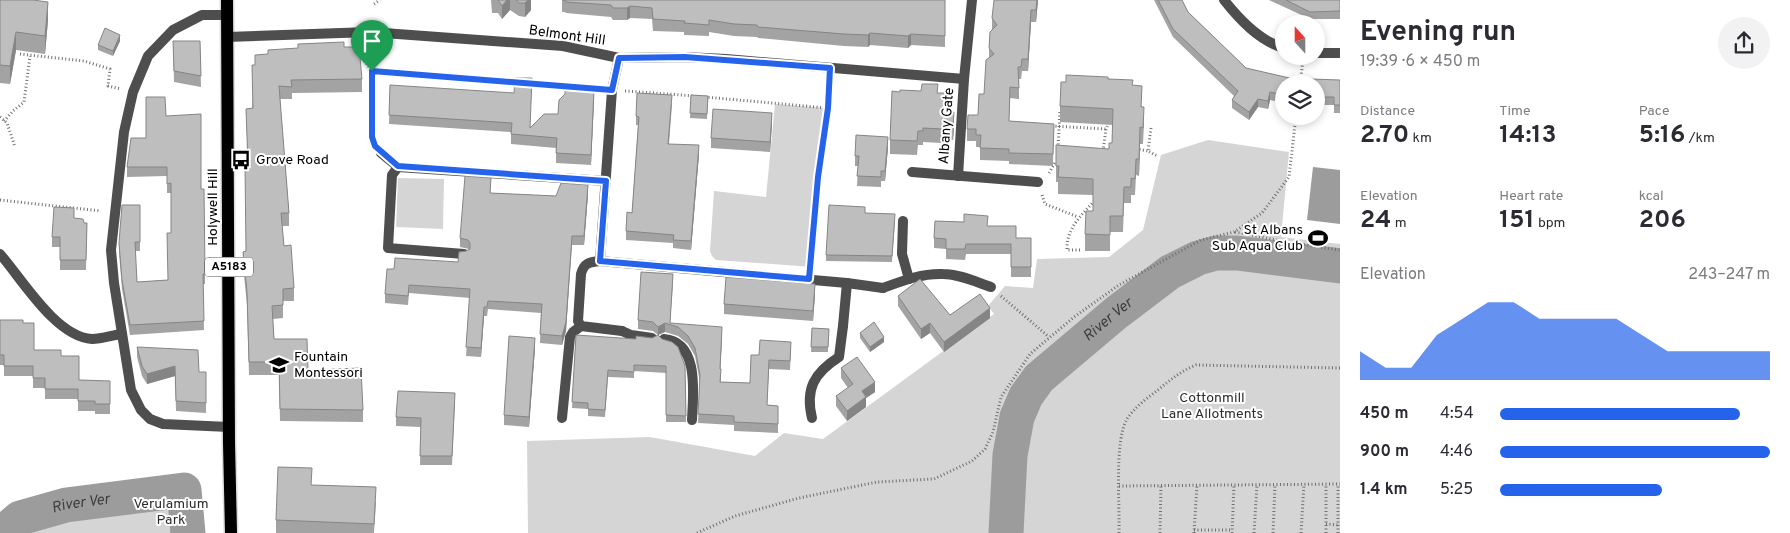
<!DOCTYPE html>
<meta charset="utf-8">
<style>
:root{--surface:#fff;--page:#f2f2f3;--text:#2b2b33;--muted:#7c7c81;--accent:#2563eb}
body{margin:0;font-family:Overpass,sans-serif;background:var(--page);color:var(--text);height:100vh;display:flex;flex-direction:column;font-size:19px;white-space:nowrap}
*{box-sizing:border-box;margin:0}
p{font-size:16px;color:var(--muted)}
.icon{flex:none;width:28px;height:28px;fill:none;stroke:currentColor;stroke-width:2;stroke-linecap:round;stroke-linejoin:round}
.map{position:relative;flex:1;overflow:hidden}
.panel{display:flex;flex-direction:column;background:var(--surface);width:450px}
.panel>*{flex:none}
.needle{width:32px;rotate:339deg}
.buttons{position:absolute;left:1275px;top:15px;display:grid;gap:10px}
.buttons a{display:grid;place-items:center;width:50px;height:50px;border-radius:50%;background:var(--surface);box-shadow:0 2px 8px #0003;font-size:25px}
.pin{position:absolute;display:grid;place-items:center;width:42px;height:42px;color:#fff;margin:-51px -21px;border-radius:50% 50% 50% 0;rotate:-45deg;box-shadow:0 0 5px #0007}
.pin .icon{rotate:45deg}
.round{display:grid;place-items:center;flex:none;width:52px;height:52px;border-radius:26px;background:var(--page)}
.summary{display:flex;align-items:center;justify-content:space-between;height:85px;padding:0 20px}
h1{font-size:28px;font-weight:700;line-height:38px}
.metrics{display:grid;grid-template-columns:repeat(3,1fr);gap:8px;height:85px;padding:5px 20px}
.metrics div{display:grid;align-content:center}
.metrics b{font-size:25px;font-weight:700}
.metrics small{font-size:14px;font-weight:400}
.metrics p{font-size:14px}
.chart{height:140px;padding:10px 20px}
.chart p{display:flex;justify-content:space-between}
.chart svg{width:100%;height:90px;margin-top:5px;fill:var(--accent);opacity:.7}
ul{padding:0 20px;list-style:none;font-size:16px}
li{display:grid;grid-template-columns:80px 60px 1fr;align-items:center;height:38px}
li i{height:12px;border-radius:6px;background:var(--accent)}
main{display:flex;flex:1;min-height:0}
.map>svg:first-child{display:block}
</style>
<main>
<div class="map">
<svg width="1340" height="533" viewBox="0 0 1340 533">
<rect width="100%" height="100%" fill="#fff"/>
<g fill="#d5d5d5">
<path d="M775,104L825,108L813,267L716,260L712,256L710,251L714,191L766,197Z"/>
<path d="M1208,140L1289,152L1281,237L1340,244V533H528L527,441L650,437L755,456L784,433L823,439L994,314L988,306L1005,286L1033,288L1037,259L1109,257L1143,230L1161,155Z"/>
<path d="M398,178L444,179L443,229L396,227Z"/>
<path d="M184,490L204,533H2L20,518L66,505Z"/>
</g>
<path fill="#9c9c9c" d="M1313,167L1340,170V224L1307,220Z"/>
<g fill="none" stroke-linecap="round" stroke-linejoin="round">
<g stroke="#9c9c9c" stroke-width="35">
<path id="s1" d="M2,533L20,518L66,505L184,490L188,533"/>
<path id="s2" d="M1006,533L1010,455L1017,417L1026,396L1039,378L1116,313L1170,272L1198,258L1216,253H1237L1340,266"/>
</g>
<defs>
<path id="primary" d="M227,0L229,443L231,533"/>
</defs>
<use href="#primary" stroke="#dbdbdb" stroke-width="15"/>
<g stroke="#707070" stroke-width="3" stroke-dasharray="1 2.5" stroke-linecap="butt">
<path d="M374,4L380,0"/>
<path d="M358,52L372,71L517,82"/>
<path d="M20,54L84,61L110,69L108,86L121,89"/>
<path d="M372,71V137L374,143"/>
<path d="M528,83L599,89"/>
<path d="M1300,84L1303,60"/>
<path d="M625,91L694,96"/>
<path d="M705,97L827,108"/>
<path d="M0,117L7,123L15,147"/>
<path d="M4,121L13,111L24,102L30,56"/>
<path d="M1052,126L1106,129"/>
<path d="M1151,128L1148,151L1157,156"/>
<path d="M1058,148L1060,111"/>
<path d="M1136,149L1148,151"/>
<path d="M1103,151L1106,129L1109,123"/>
<path d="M1049,173L1056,161"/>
<path d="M1042,195L1045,204L1078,217"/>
<path d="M0,200L101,211"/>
<path d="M1235,232L1292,243L1340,250"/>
<path d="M1080,250H1067C1066,228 1082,215 1095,200"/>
<path d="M810,266L818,177L827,108L829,81"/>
<path d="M1001,296L1049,337"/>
<path d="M1119,486L1340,484"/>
<path d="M1326,524L1338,525"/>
<path d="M1194,530H1232"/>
<path d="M697,533L735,516L799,498L877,482L934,479L972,461L985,449L993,432L1001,397L1030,354L1074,317L1119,285L1201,240L1234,232L1262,213L1289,177L1296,116"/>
<path d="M1119,533C1120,506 1114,441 1127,419C1134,408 1147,398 1158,390C1170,380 1181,371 1196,365L1340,368"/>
<path d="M1160,533L1161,485"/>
<path d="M1194,533L1197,485"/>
<path d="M1232,533L1234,485"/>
<path d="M1254,533L1257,485"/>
<path d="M1273,533L1275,485"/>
<path d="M1301,533L1304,484"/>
<path d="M1326,533V484"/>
<path d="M1338,533V484"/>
</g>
<g stroke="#4e4e4e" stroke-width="10">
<path d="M903,221L902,254L909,279"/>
<path d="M883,288C902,281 922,273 943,274C959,274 976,282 991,287"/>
<path d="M622,331L631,335L652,338"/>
<path d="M664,339C700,342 693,395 692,420"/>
<path d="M562,418L570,337L573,332L581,326"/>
<path d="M812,418C805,389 814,373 839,357L843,326"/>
</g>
<g stroke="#4e4e4e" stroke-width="10">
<path d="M1224,0C1239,19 1259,41 1284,48"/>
<path d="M227,15H202L173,30L148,56L133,92L124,132L111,250L114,283L131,390L141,410L150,419L163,424L229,427"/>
<path d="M227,37L370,32L563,46L619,58L685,57L726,59L964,79"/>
<path d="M1316,53H1340"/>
<path d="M619,58L612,90L600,261L847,283L883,288"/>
<path d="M381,153L398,167"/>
<path d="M912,172L1038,182"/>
<path d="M958,176L964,79L972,0"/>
<path d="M0,254C22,279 56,337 92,339C102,339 113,335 122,334"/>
<path d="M464,254L388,248L392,175L398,167L606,181"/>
<path d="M600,261C589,262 584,263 581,274L578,321L581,326L622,331"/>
<path d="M843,326L847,283"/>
</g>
<use href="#primary" stroke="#000" stroke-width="12"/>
</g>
<g fill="#a3a3a3">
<path d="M0,0L48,20L45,54L16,50L10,84L0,83Z"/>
<path d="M491,0H531V10L525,17L519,16L510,10L502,19L498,13H492Z"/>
<path d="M562,0H945V47L911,45L908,48L870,45L868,47L844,46L758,38L757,37L734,36L709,32V36L684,35V32L653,31L652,19L630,18L627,20H613L611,17L566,13L565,12H562Z"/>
<path d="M1038,0L1036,22H1031L1028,71H1022L1021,79H1019V99L1010,98L1009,121L1054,124L1053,166L1009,164V161L980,160V147H976V141H967V129L978,115L984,94L989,58V48L992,30V18Z"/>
<path d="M1154,0H1182L1188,12L1246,68L1311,83L1340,80V113H1334V105H1316V84H1284V103L1270,100L1268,109L1258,107L1249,120L1232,108V100L1234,96L1173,37Z"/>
<path d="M1269,0H1340V19H1310Z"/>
<path d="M120,41L113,56L98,50V45Z"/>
<path d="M173,41H200L201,87L174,82Z"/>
<path d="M344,47L362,79V92L292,93V99H280L289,213V226H282L284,246L294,288V301H283V318L273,319L274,339L308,370L363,410V422L280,421L279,375H249L247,305L243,265V252L246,251L248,165L246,109L252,108L255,65L268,54Z"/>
<path d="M1108,79L1133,86L1142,107L1144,124L1143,144H1140L1139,176L1136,175L1135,195H1131V203H1124L1123,232H1110V251H1085V234L1093,211V195L1058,194V182H1056V166L1109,149L1112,143L1113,125L1060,122V106L1066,82Z"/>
<path d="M390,85L530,127L558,114L594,99L591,165L556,163V148L511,144V132L389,124Z"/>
<path d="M938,93L945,112L954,126L953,140H942V143L923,142V145H918L917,155L890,154V140Z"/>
<path d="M691,95L708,96L707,119L690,118Z"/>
<path d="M672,104L669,144L699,154L691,250L673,248V243L626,240V231L632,213L638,125H636V116Z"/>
<path d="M166,116L201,189L205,274V284H203L204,330L130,335L122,289L119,252V243L140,205V251H135L137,282L168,280L171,233V193H167V176L127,177V167L146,138Z"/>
<path d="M772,123L770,152L711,148V138Z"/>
<path d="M888,147L885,181H881V187L857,186L858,166H855V156Z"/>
<path d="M491,187L490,193L556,196L588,194L584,245H572L566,331L562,345L540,343L541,313L488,309L487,316H484L481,357L466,356L470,298L409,293L408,305L385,303V294L394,269L458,262L469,249L460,247V238Z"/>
<path d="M865,213L895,220L892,262L826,261V255Z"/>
<path d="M74,218L84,223H87L86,270H60V247H52V237Z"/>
<path d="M988,226L1016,238H1031V277H1011V254H966L965,260L946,259V249L934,248V238Z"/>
<path d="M673,283L670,323L722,336L720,369L721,382L750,383L759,355L791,350L790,370L769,369L767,405L778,406V433L734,431V425L698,423L700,382L695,356L688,344L678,336L665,332L658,335L653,331L638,329V320Z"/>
<path d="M815,294L813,321L724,314V304Z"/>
<path d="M898,296L950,315L990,318L944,352L930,333L921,339L898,306Z"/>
<path d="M0,320L23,323L34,350L61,356L79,380L110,381V414H95V411H78V399H45V388H33V376H4V365H0Z"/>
<path d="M812,328L829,329L828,352H811Z"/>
<path d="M860,333L884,342L870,352L860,338Z"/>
<path d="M576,335L685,366L686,422H666V373L634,371V378L608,377L605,417L588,416V409L572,408Z"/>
<path d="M137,347L199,372H206V413L176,411L175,376L147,384L142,376L137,357Z"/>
<path d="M535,348L529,427L504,425V415Z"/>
<path d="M841,368L875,392L866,398V407L847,421L836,406V396L848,388L841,378Z"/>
<path d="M455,402L452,465H420L421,427L396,426V417Z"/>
<path d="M311,485L376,502L374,533H276V520Z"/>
</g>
<g fill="#858585">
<path d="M507,0H510V10L502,19V6Z"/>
<path d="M528,0H531V10L525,17V3Z"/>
<path d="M1037,0H1038L1036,22V10Z"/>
<path d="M48,2V20L45,54V36Z"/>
<path d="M630,6V18L627,20V8Z"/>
<path d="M1031,10V22L1028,71V59Z"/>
<path d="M16,32V50L10,84V66Z"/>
<path d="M870,33V45L868,47V35Z"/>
<path d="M911,34V45L908,48V36Z"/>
<path d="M120,35V41L113,56V51Z"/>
<path d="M594,90V99L591,165V155Z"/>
<path d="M1270,92V100L1268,109V101Z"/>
<path d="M1258,99V107L1249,120V112Z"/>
<path d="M954,112V126L953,140V126Z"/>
<path d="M772,113V123L770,152V142Z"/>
<path d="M1140,127V144L1139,176V159Z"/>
<path d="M888,137V147L885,181V171Z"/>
<path d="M699,145V154L691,250V241Z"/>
<path d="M588,185V194L584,245V236Z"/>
<path d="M572,236L566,331L562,345V336Z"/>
<path d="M815,284V294L813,321V311Z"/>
<path d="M484,307V316L481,357V348Z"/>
<path d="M990,308V318L944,352V342Z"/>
<path d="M665,323V332L658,335V327Z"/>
<path d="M930,323V333L921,339V329Z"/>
<path d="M722,327V336L720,377V369Z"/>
<path d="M884,337V342L870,352V347Z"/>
<path d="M535,338V348L529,427V417Z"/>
<path d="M175,366V376L147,384V374Z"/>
<path d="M875,382V392L866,398V407L847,421V411L862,391Z"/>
</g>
<g fill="#bebebe" stroke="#858585">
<path d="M0,0H33L48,2L45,36L16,32L10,66L0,65Z"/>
<path d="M498,0H507L502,6Z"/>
<path d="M516,0H528L525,3H519Z"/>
<path d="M562,0H945V36L911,34L908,36L870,33L868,35L844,34L758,27L757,25L734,24L709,20V25L684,23L685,21L653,19L652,8L630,6L627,8H613L611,5L566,2L565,0Z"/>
<path d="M994,0H1037L1036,10H1031L1028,59H1022L1021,67H1018L1019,88L1010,87L1009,121L1054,124L1053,154L1009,153V149L980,148L981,135H976V129H967L968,115H978L979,94H984L986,60L994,54L989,48L990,32L997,25L992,18Z"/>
<path d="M1158,0H1182L1188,12L1246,68L1311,83V79L1340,80V105H1334V97H1316V84H1284V95L1270,92L1268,101L1258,99L1249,112L1232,100L1238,91L1173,29Z"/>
<path d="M1286,0H1340V11L1310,12Z"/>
<path d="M105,28L120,35L113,51L98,45Z"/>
<path d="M173,41H200L201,76L174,71Z"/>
<path d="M344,42V47H359L362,79L291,80L292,87L279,86L289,213H281L284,246L291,245L294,288L283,289V305L272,306L274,339H307L308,370L361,368L363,410L280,409L279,362H249L247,292L243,252L246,251L245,165H248L246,109L253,108L252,65H255V55L268,54V50L298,48V44Z"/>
<path d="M1066,75L1108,77V79L1133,80L1132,85L1142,86L1141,107H1144L1143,128L1140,127L1139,159H1136L1135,179L1131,178V187H1124L1123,216H1110V235L1085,234L1086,211H1093V179L1058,177L1059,166H1056V145L1109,149V143H1112L1113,109L1060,106L1061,82H1066Z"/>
<path d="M515,78H532L530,128L544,114H558L559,100L565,94V89L594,90L591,155L556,153L557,138L511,134L512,123L389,115L390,85L514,93Z"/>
<path d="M922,84H938L937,93H945L944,112H954L953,126H942V129L923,128V131H918L917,141L890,140L892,91L900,92V90L921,91Z"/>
<path d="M637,93L672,95L668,144L699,145L691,241L673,240L674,235L626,231L627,212L632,213L639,117L636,116Z"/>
<path d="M691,95L708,96L707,114L690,113Z"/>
<path d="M146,97H165L166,116L201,114V189H204L205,274H203L204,321L130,325L122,280L119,243L122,205H140V242H135L137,282L168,280L167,233H171V183L167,184V167H127L131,138H146Z"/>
<path d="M713,109L772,113L770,142L711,138Z"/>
<path d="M856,135L888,137L885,171H881V177L857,176L859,156H855Z"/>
<path d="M465,176L491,178L490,193L556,196L561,183L588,185L584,236H572L566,322L562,336L540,334L542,304L488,301L487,307H484L481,348L466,347L470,289L409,285L408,296L385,294L387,269H394L395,258L458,262L459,252L466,251L470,249V243L468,240L460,238Z"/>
<path d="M829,205L865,207V213L895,214L892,256L826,255Z"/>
<path d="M54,207L74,208V218L83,219L84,223H87L86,260H60V237H52Z"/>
<path d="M964,214L988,216L987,226H1016V238H1031V267H1011V244H966L965,249H946V239L934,238L935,221L964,222Z"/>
<path d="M641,272L673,274L670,323L722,327L720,369H721L720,382L750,383L751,355H759L760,340L791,342L790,361L769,360L767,405L778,406V424L734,422V416L698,414L700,375L695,348L688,336L678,327L665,323L658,327L653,322L638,320Z"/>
<path d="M726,277L815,284L813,311L724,304Z"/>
<path d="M920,279L950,315L980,294L990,308L944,342L930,323L921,329L898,296Z"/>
<path d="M0,320H23V323H34V350H61V356H79V380L110,381V404H95V401H78V389H45V378H33V366H4V355H0Z"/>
<path d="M874,322L884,337L870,347L860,333Z"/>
<path d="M812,328L829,329L828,347H811Z"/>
<path d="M576,335L636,339V336L652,338L658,335L662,339L672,342L678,347L685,366L686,416L666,415V366L634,365V372L608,370L605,410L588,409V403L572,402Z"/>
<path d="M509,336L535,338L529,417L504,415Z"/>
<path d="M137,347L198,350L199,372H206V403L176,401L175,366L147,374L142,366Z"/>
<path d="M857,357L875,382L862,391L866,397L847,411L836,396L853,384L841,368Z"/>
<path d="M398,391L455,393L452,456H420L421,418L396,417Z"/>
<path d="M278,467L312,468L311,485L376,487L374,524L276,520Z"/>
</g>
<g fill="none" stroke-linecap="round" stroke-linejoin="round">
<defs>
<path id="route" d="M685,57L830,68L828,108L818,177L809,279L600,261L606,181L398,166L375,146L372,137V71L612,90L619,58Z"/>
</defs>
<use href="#route" stroke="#fff" stroke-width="10"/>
<use href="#route" stroke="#2563eb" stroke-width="6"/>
</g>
<defs>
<symbol id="bus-bare" viewBox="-9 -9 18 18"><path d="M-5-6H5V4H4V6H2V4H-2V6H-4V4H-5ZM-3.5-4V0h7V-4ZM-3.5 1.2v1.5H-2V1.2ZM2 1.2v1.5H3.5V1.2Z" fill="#000" stroke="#fff" stroke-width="2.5" paint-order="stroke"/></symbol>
<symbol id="stadium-bare" viewBox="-9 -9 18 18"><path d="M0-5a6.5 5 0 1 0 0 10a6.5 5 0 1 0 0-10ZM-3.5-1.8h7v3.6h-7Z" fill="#000" stroke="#fff" stroke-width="2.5" paint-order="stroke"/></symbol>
<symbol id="school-bare" viewBox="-9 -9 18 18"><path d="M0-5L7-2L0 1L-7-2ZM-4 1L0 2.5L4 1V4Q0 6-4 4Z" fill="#000" stroke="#fff" stroke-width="2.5" paint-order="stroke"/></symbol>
</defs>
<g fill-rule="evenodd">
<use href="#bus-bare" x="227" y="146" width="28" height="28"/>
<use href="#stadium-bare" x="1304" y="224" width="28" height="28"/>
<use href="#school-bare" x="265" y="351" width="28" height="28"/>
</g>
<g text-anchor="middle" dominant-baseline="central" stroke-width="4" stroke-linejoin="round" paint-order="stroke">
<rect fill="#fff" stroke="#4c4c4c" stroke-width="1" x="205" y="257.5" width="48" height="19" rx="4"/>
<g font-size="12" font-weight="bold" fill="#000">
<text x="229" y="267">A5183</text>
</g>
<g font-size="14" fill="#000" stroke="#fff">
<text transform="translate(567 36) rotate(8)">Belmont Hill</text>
<text transform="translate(947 126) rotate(-86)">Albany Gate</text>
<text transform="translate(213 207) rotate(-90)">Holywell Hill</text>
</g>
<g font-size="14" fill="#000" stroke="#fff" text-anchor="start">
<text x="256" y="160">Grove Road</text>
<text x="1303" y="230" text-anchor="end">St Albans<tspan x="1303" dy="16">Sub Aqua Club</tspan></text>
<text x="294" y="357">Fountain<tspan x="294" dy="16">Montessori</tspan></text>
</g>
<g font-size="14" fill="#2c2c2c" stroke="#fff">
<text x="1212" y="398">Cottonmill<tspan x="1212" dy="16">Lane Allotments</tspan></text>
<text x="171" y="504">Verulamium<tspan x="171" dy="16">Park</tspan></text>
</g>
<g font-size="15" font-style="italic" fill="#3d3d3d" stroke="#fff">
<text stroke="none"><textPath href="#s2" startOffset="252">River Ver</textPath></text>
<text stroke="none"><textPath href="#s1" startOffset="86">River Ver</textPath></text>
</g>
</g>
</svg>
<div class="buttons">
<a><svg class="needle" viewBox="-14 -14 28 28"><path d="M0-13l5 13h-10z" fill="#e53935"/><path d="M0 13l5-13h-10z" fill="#7c7c81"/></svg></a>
<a><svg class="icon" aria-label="layers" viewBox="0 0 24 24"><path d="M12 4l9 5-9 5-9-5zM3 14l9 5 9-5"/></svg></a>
</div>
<div class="pin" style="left:372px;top:71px;background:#1e9e55"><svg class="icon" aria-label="arrive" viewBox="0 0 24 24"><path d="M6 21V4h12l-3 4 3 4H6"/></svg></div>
</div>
<section class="panel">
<div class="summary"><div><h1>Evening run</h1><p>19:39 · 6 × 450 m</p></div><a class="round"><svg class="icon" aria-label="share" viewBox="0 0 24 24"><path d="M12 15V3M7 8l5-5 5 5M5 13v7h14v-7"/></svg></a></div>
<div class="metrics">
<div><p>Distance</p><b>2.70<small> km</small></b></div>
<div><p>Time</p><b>14:13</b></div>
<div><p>Pace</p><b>5:16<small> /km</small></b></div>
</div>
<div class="metrics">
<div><p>Elevation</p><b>24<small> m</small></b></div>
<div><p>Heart rate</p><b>151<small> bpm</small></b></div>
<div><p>kcal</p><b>206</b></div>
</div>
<div class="chart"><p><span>Elevation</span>243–247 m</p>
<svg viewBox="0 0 160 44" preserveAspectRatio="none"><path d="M0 44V30L10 38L20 38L30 22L40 14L50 6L60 6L70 14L80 14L90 14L100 14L110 22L120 30L130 30L140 30L150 30L160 30V44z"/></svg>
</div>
<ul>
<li><b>450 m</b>4:54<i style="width:89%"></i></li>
<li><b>900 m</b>4:46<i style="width:100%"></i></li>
<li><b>1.4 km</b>5:25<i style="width:60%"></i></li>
</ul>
</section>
</main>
